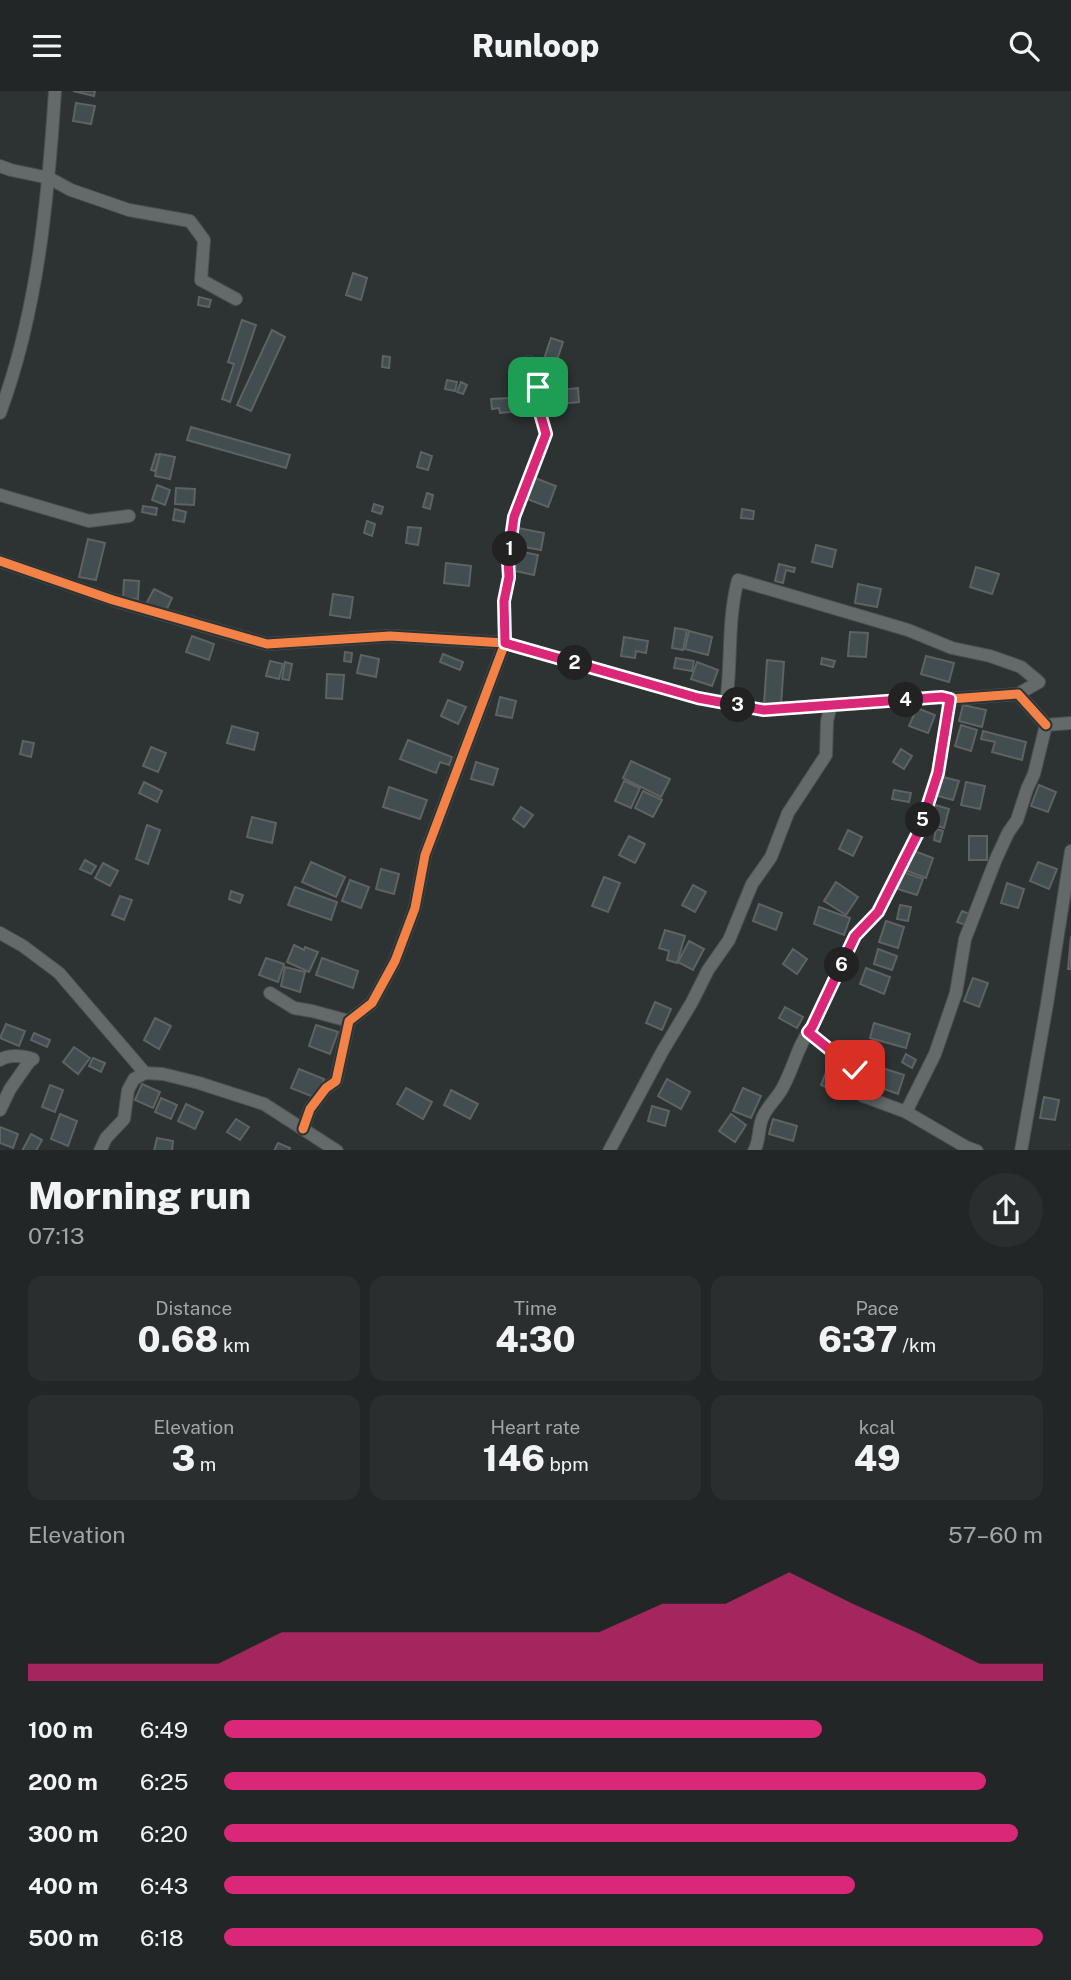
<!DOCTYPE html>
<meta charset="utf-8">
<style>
:root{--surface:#222626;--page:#2a2e2e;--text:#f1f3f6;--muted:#a2a5a7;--accent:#db2777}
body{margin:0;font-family:"Public Sans",sans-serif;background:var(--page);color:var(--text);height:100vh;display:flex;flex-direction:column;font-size:26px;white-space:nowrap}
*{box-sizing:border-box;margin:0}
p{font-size:23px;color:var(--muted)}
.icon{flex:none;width:38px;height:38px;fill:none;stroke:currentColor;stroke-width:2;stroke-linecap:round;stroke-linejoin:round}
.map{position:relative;height:1059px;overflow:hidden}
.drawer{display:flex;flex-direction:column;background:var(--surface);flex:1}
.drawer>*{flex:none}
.pin{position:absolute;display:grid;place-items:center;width:60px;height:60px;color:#fff;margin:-30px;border-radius:14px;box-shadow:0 4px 10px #0006}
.km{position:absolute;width:35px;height:35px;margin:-18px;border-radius:50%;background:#222;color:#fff;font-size:19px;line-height:35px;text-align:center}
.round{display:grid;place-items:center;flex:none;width:74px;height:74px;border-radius:37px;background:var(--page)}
.overview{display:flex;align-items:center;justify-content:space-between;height:119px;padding:0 28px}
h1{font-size:38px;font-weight:800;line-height:52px}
.figures{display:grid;grid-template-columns:repeat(3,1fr);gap:10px;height:119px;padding:7px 28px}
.figures div{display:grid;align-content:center;border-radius:14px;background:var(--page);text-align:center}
.figures b{font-size:35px;font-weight:800}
.figures small{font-size:19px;font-weight:400}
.figures p{font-size:19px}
.chart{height:196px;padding:14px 28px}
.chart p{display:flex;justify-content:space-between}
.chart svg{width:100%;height:126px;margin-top:7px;fill:var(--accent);opacity:.7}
ul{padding:0 28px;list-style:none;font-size:23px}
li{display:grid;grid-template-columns:112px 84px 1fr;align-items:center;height:52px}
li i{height:18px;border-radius:9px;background:var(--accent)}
header{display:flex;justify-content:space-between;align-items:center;height:91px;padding:0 28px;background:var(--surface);font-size:32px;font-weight:800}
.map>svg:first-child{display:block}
</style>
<header><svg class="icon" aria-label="menu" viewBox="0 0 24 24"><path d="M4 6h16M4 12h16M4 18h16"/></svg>Runloop<svg class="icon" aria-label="search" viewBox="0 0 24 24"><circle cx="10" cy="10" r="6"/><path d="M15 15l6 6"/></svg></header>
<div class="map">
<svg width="1071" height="1060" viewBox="0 0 1071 1060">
<rect width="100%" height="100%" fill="#2d3232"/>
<g fill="#424d50" stroke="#5e6263" stroke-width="2">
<path d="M73,0H95L94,5Z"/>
<path d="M76,12L95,15L91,33L73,30Z"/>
<path d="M353,182L367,187L361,209L346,204Z"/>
<path d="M199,206L211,209L209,216L198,214Z"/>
<path d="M242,229L256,234L230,311L222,308L234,273L228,271Z"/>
<path d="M272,239L285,246L251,320L237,314Z"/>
<path d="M551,247L563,251L549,293L537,289Z"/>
<path d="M383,265L390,266L389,277L382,276Z"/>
<path d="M447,289L457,291L455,300L445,298Z"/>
<path d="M461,291L467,294L463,303L457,301Z"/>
<path d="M578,297L579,311L541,315L540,301Z"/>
<path d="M510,307L511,321L500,322L499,317L492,318L491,308Z"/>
<path d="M191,336L290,364L286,377L187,349Z"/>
<path d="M421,361L432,365L428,379L417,376Z"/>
<path d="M156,363L160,364L155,380L151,379Z"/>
<path d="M160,363L175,366L170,388L155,385Z"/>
<path d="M535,387L556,395L548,416L527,408Z"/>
<path d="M157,394L170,399L165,414L152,409Z"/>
<path d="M176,397L195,398L194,414L175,413Z"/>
<path d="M427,402L433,404L430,418L423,416Z"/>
<path d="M374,413L383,416L381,423L372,420Z"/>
<path d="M143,415L157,417L156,424L142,421Z"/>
<path d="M175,418L186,421L184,431L173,429Z"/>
<path d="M742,418L754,420L753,428L741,427Z"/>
<path d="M367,430L375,433L372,445L364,442Z"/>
<path d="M408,436L421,437L418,454L406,452Z"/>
<path d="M518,437L544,442L541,459L514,454Z"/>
<path d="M88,448L105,452L96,489L79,486Z"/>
<path d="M816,454L836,459L832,476L812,471Z"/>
<path d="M518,460L538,464L534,484L515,480Z"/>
<path d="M446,472L471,475L469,495L444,492Z"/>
<path d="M779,473L795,477L794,481L786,479L783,492L775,490Z"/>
<path d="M976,476L999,483L992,503L970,496Z"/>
<path d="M124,489L139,490L138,508L123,507Z"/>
<path d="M858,493L881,498L877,516L855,512Z"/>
<path d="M154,498L172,507L165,522L146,513Z"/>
<path d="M333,503L353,506L350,527L330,524Z"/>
<path d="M675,537L687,539L683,559L672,557Z"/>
<path d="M689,540L712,546L708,564L685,558Z"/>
<path d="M850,541L868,542L866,566L848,565Z"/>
<path d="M192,545L214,553L209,569L186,561Z"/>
<path d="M624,546L648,550L646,562L636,560L635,567L621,565Z"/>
<path d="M345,561L352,562L351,571L344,570Z"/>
<path d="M443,563L463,571L460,579L440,571Z"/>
<path d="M361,564L379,568L376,586L357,582Z"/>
<path d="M926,565L954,572L949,591L921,583Z"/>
<path d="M676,567L694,570L692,580L674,577Z"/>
<path d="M822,567L835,570L833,576L821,573Z"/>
<path d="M767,569L784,571L781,614L764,613Z"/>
<path d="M270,570L283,573L279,588L266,585Z"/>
<path d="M285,571L292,573L289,589L282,588Z"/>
<path d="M697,571L718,579L712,595L691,588Z"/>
<path d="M327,583L344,584L342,608L326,607Z"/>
<path d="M500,606L516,610L512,627L496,624Z"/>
<path d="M448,609L466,616L458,633L441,625Z"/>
<path d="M963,614L986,619L982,636L959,630Z"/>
<path d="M917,617L935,624L928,642L909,635Z"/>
<path d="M961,634L977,639L971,660L955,655Z"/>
<path d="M232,635L258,642L254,659L227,652Z"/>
<path d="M983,640L1026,651L1022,669L992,661L995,651L981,648Z"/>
<path d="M408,649L452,666L449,674L440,671L436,682L400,668Z"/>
<path d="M23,650L34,652L31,666L20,663Z"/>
<path d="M151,656L166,662L158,681L143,675Z"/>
<path d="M901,658L912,665L904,678L893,671Z"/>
<path d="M631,670L670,688L661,706L623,687Z"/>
<path d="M476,671L498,678L493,694L471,688Z"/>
<path d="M943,686L959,690L953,709L938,705Z"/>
<path d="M624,690L640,697L631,717L615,710Z"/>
<path d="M144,691L162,700L157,711L139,702Z"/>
<path d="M966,691L985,695L980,718L961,714Z"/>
<path d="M1039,694L1056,701L1048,721L1031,715Z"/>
<path d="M389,696L427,709L420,728L383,716Z"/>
<path d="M894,699L911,702L909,711L892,708Z"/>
<path d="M643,700L662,709L653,726L635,717Z"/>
<path d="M932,713L949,718L944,737L926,732Z"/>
<path d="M521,716L533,724L524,736L513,728Z"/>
<path d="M252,726L276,732L272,752L247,746Z"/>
<path d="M147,734L160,739L148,773L136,768Z"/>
<path d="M936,738L943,740L940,751L934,749Z"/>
<path d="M848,739L862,746L853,765L839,758Z"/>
<path d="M629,745L645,753L635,772L619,764Z"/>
<rect x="969" y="745" width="18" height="24"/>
<path d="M912,759L933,767L926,787L905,779Z"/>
<path d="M85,769L96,775L91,783L80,778Z"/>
<path d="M311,771L345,786L336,806L302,791Z"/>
<path d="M1038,771L1057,778L1049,798L1030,790Z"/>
<path d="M103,772L118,780L110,795L95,787Z"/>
<path d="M381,778L399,783L394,803L376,798Z"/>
<path d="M903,781L923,788L917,804L898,798Z"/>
<path d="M604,786L620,792L608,821L592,815Z"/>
<path d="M350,789L369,796L361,817L342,810Z"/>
<path d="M836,791L858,806L846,824L824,810Z"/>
<path d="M1007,792L1024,798L1018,817L1001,812Z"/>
<path d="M693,794L706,801L695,821L682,814Z"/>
<path d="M295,796L337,811L331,829L288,814Z"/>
<path d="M231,800L243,804L240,812L229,808Z"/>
<path d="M120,805L132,809L124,829L112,824Z"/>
<path d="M759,813L782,822L776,839L753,830Z"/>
<path d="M900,814L911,816L908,830L897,828Z"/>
<path d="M819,816L850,827L844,844L814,833Z"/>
<path d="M962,820L972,824L968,835L957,831Z"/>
<path d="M886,830L904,836L898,857L879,851Z"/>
<path d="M665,839L685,845L677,872L667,869L669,860L659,857Z"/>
<path d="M1071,845V878H1068Z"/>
<path d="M689,850L704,858L693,879L678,871Z"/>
<path d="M294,854L304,859L305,856L318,861L309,881L287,871Z"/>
<path d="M793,858L807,868L797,883L783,873Z"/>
<path d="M878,858L897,865L892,879L874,873Z"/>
<path d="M266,867L284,873L278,891L259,884Z"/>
<path d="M322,867L358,880L353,897L316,884Z"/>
<path d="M285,876L305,881L300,901L281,895Z"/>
<path d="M866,877L890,886L884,903L860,893Z"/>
<path d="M973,887L988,892L979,916L964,910Z"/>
<path d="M655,911L671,918L662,939L646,932Z"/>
<path d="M785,916L803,926L797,937L779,927Z"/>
<path d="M155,927L171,935L159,958L144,949Z"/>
<path d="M874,932L910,943L906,957L870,947Z"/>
<path d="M6,933L25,940L19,955L0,947Z"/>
<path d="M316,934L338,941L330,963L309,955Z"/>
<path d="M34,942L50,949L47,956L31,949Z"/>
<path d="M74,956L90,967L78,983L63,971Z"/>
<path d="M906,963L916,969L912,977L902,971Z"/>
<path d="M93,967L105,972L101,981L89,975Z"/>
<path d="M829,974L848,982L840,1002L821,994Z"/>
<path d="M876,975L904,984L898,1003L870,993Z"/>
<path d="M299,978L324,988L316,1007L291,997Z"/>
<path d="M667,988L690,1001L681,1018L658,1005Z"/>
<path d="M142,993L160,1001L153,1017L135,1009Z"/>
<path d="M50,994L63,999L55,1021L42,1016Z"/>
<path d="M406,997L432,1011L423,1028L397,1013Z"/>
<path d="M743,997L761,1005L751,1027L733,1020Z"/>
<path d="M451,999L478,1013L470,1028L444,1014Z"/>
<path d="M1044,1006L1059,1009L1055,1029L1040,1027Z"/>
<path d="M161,1007L177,1014L171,1028L155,1021Z"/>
<path d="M186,1013L203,1021L195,1038L178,1030Z"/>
<path d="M652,1015L669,1020L665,1035L648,1030Z"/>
<path d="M60,1023L77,1030L68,1055L51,1048Z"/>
<path d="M731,1023L746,1034L735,1051L719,1040Z"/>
<path d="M236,1028L249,1036L240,1049L227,1041Z"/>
<path d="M773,1028L797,1035L793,1050L769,1043Z"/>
<path d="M0,1036L18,1043L13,1057L0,1052Z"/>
<path d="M31,1043L42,1049L36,1060H22Z"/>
<path d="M157,1047L173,1050L172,1060H154Z"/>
<path d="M278,1052L290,1057L289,1060H274Z"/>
</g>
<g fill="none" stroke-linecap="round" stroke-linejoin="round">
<defs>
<g id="street">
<path d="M0,75L11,79L49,87L71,99L129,119L190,130L204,149L201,189L236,208"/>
<path d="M0,322C38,219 48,108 55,0"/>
<path d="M0,404L89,430L129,425"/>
<path d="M0,470L113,509L267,553L390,545L505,552L698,607L764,619L942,606L950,608L1018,603L1046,634"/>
<path d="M726,612C732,571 727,530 738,489L908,539L952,557L990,565L1021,576L1039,591L1018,603"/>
<path d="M0,842L23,855L59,882L145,982"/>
<path d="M270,902L294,917L312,920L349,930"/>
<path d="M808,941L855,979L863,1005L906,1021L966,1056L977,1060"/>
<path d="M0,969C9,963 23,965 33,968L29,971L10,998L0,1019"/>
<path d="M906,1021L935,963L956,902L965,848L996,768L1008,742L1017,729L1027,698L1034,683L1046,634L1071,632"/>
<path d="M303,1038L310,1018L326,997L336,990L349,930L372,912L395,870L415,817L425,764L505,552L504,510L509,486L508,469L514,426L546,343L540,322L538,293L529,271"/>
<path d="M100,1060L106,1047L124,1028L128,999L134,988L145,982L163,983L199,992L264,1013L337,1060"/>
<path d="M609,1060L662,961L692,911L708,879L729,849L752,793L771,766L788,722L826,664L827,630L831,614"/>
<path d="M754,1060C760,1050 758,1038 762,1028C766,1016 778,1007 783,996C794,976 798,953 812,936L855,845L878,821L920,738L938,682L950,608"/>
<path d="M1021,1060L1047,913L1071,760"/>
</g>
</defs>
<use href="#street" stroke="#4b5050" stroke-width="14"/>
<use href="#street" stroke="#646969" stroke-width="12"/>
<defs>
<g id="cycleway">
<path d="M0,470L113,509L267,553L390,545L505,552L698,607L764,619L942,606L950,608L1018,603L1046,634"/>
<path d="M303,1038L310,1018L326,997L336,990L349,930L372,912L395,870L415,817L425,764L505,552L504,510L509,486L508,469L514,426L546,343L540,322L538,293L529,271"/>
</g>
</defs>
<use href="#cycleway" stroke="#2a3335" stroke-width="13"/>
<use href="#cycleway" stroke="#f48246" stroke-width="9"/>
</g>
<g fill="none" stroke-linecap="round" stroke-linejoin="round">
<defs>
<path id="route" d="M538,296L540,322L546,343L514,426L508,469L509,486L504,510L505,552L698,607L764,619L942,606L950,608L938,682L920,738L878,821L855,845L812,936L808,941L855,979"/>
</defs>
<use href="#route" stroke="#fff" stroke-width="14"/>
<use href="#route" stroke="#db2777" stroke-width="9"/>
</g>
</svg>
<div class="pin" style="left:538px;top:296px;background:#1e9e55"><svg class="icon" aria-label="arrive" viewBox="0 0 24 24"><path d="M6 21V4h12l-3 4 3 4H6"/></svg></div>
<div class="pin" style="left:855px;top:979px;background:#d93025"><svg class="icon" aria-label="check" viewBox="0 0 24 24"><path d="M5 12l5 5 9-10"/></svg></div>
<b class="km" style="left:510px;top:458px">1</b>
<b class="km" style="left:575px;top:572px">2</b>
<b class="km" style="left:738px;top:614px">3</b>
<b class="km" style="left:906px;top:609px">4</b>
<b class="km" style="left:923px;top:729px">5</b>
<b class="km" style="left:842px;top:874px">6</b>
</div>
<section class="drawer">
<div class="overview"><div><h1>Morning run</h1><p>07:13</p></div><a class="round"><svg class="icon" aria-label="share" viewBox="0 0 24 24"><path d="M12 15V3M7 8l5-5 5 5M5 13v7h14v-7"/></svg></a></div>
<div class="figures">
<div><p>Distance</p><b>0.68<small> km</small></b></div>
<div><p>Time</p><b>4:30</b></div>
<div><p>Pace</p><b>6:37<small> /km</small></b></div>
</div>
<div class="figures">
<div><p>Elevation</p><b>3<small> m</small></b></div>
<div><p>Heart rate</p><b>146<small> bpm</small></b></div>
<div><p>kcal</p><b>49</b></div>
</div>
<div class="chart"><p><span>Elevation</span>57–60 m</p>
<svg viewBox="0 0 160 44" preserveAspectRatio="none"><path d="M0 44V38L10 38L20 38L30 38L40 27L50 27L60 27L70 27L80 27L90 27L100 17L110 17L120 6L130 17L140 27L150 38L160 38V44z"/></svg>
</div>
<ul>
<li><b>100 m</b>6:49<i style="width:73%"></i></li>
<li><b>200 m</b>6:25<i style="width:93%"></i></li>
<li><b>300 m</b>6:20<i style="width:97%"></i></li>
<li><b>400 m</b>6:43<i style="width:77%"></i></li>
<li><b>500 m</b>6:18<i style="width:100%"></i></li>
</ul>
</section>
